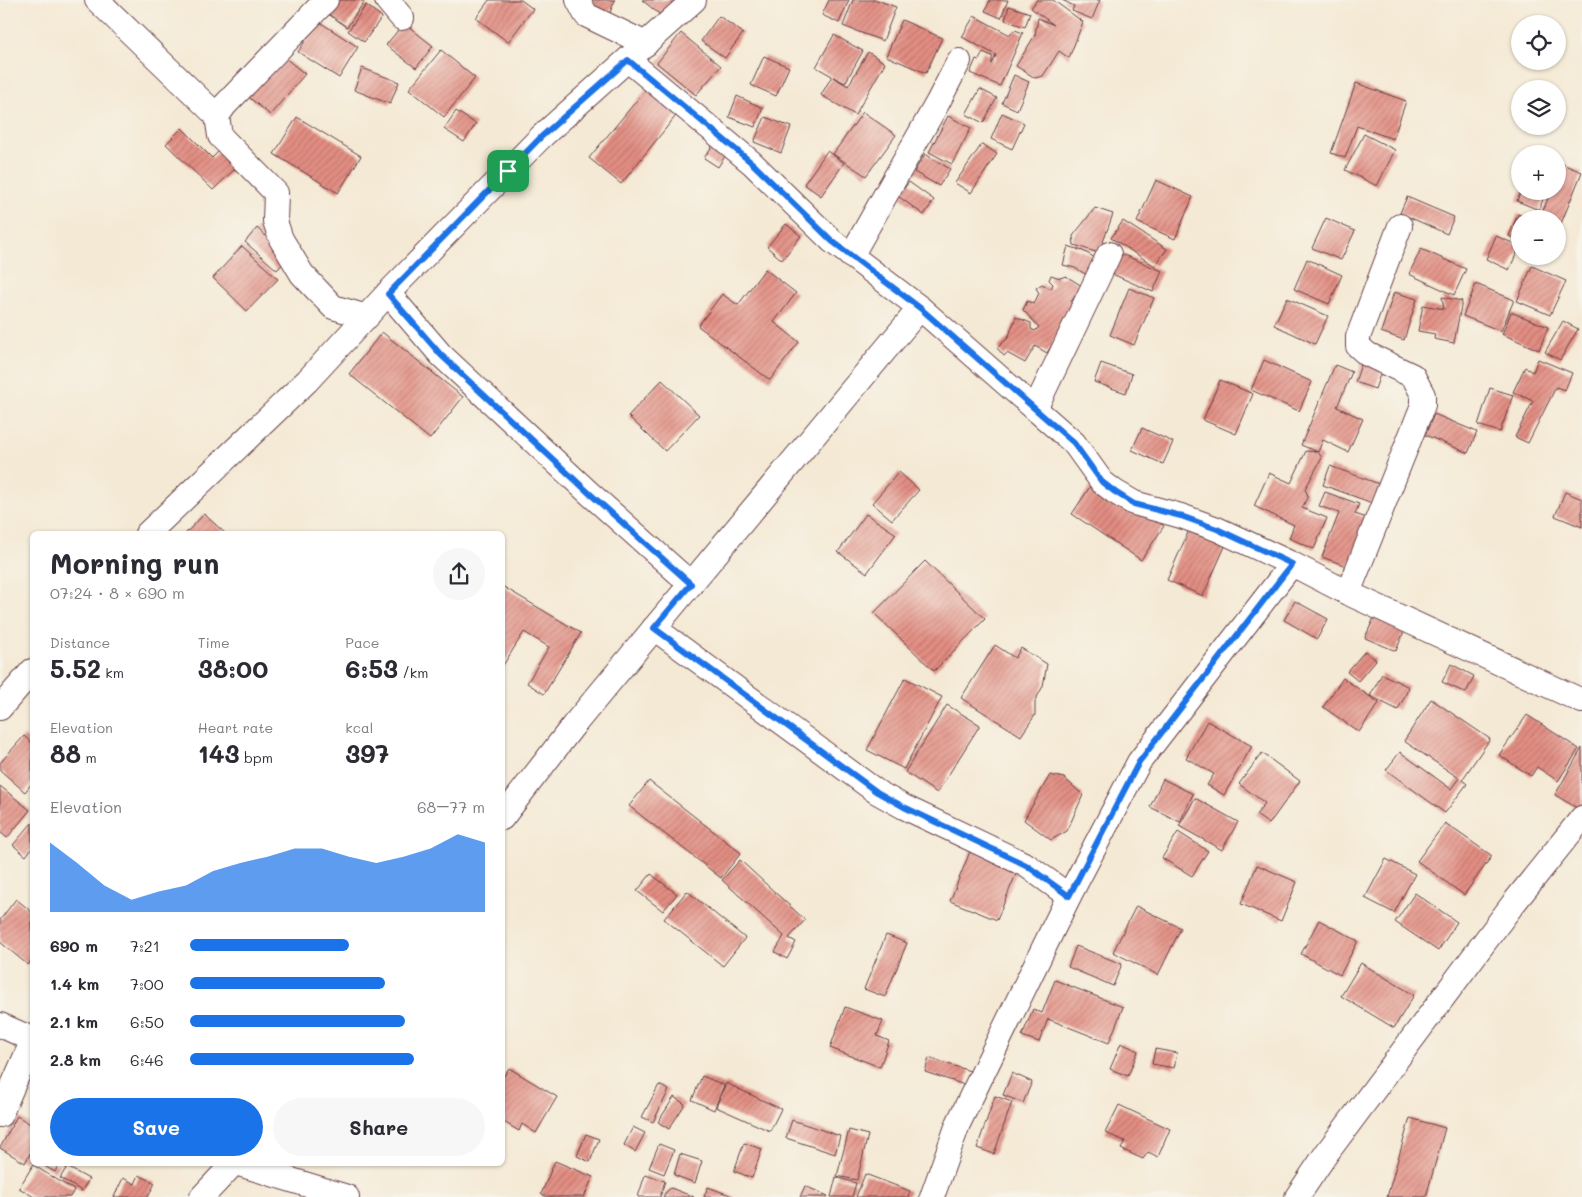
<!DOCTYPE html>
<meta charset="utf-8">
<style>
:root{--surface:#fff;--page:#f7f7f7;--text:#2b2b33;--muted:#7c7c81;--accent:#1a73e8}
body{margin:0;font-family:Mali,sans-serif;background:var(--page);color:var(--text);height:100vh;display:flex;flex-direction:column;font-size:19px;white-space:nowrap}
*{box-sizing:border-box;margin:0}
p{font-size:16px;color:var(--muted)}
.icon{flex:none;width:28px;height:28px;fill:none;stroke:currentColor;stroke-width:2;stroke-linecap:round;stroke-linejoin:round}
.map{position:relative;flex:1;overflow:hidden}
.panel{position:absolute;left:30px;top:531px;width:475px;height:635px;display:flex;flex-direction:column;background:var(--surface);border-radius:8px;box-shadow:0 1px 4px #0004}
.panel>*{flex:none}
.fabs{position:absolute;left:1511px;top:15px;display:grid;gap:10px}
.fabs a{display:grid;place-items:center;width:55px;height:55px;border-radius:50%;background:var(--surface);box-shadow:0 1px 4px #0004;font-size:25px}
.pin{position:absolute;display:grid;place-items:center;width:42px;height:42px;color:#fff;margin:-21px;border-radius:10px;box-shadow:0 2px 8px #0006}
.round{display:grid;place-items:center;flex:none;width:52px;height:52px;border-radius:26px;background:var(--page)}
.summary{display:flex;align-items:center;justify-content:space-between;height:85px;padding:0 20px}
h1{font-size:28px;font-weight:800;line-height:38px}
.stats{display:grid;grid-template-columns:repeat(3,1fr);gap:8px;height:85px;padding:5px 20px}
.stats div{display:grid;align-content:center}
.stats b{font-size:25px;font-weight:800}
.stats small{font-size:14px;font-weight:400}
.stats p{font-size:14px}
.chart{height:140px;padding:10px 20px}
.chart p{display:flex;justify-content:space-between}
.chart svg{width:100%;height:90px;margin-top:5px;fill:var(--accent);opacity:.7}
.cta{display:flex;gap:10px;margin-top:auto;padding:10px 20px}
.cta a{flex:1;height:58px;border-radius:30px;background:var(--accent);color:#fff;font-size:20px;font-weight:800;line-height:58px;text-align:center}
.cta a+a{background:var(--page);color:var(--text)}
ul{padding:0 20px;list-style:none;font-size:16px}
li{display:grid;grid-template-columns:80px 60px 1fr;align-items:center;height:38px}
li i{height:12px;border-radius:6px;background:var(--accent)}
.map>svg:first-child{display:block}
</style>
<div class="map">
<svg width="1582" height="1197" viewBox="0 0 1582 1197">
<defs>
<pattern id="building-hatch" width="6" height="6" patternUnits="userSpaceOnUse" patternTransform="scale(1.25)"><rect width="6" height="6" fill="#e38e83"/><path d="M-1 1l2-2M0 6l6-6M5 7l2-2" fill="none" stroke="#ba736b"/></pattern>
</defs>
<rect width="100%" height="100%" fill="#f7f3e8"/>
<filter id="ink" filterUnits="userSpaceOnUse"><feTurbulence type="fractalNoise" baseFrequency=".02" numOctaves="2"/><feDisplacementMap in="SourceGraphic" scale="10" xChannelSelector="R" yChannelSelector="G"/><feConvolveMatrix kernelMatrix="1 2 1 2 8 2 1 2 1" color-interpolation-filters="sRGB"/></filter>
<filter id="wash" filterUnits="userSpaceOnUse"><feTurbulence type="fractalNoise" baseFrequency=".0096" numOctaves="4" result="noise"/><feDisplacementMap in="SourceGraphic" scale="20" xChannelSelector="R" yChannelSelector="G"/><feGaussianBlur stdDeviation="1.12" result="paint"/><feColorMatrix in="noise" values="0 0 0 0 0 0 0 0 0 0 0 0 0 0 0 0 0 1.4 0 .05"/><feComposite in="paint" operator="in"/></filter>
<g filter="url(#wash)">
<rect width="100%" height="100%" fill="#f4e9d4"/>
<g id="blocks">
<g fill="url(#building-hatch)">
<path d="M332,0H360L364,2L347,27L324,11Z"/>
<path d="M489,0H521L533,9L508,42L476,18Z"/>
<path d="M587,0H615L609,15L585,4Z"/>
<path d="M642,0H676L663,17Z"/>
<path d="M829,0H849L839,23L822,15Z"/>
<path d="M853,0H877L896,7L883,41L843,26Z"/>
<path d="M990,0H1008L1001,18L985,11Z"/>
<path d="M1037,0H1053L1083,22L1069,58L1059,51L1043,76L1035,78L1016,66L1035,35L1038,18L1054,25L1031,8Z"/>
<path d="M1062,0H1100L1092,19L1072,11L1074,6Z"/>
<path d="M366,5L382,17L364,42L348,31Z"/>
<path d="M1009,6L1030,13L1025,27L1005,20Z"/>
<path d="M719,16L743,33L725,58L701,41Z"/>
<path d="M974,16L1010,35L1015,30L1023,33L1000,86L970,73L976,59L979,60L983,52L992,56V64L996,55L962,37Z"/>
<path d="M902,20L942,38L926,73L886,56Z"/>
<path d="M318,21L358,47L339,78L298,52Z"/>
<path d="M404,23L433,46L416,68L386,45Z"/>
<path d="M681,33L721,66L696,95L657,63Z"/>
<path d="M834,35L863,51L845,83L833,77L848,86L868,52L885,63L855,115L821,95L832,76L816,67Z"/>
<path d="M441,50L475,78L444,117L409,89Z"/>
<path d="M279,53L305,74L270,115L245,94Z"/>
<path d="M764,56L789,67L776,96L751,85Z"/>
<path d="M362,68L399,82L390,104L354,90Z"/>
<path d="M1014,75L1029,82L1017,110L1002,103Z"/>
<path d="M652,82L683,107L621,184L589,158Z"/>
<path d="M1356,83L1406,101L1393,139L1357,126L1345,158L1331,153Z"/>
<path d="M980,89L997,98L983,123L966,114Z"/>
<path d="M737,96L763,108L755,127L729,117Z"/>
<path d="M456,111L476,124L464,142L444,129Z"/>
<path d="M863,112L896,135L866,176L833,154Z"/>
<path d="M1002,113L1024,123L1012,149L991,139Z"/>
<path d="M948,116L971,128L952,164L929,152Z"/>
<path d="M297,117L361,156L338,193L274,154Z"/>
<path d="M765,117L791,127L781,153L754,142Z"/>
<path d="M182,128L212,158L219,151L236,168L213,190L166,144Z"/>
<path d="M1364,134L1395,150L1377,186L1345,170Z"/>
<path d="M717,139L731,147L718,167L704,158Z"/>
<path d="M982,144L997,154L971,193L955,183Z"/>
<path d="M827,151L844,163L821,196L804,184Z"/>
<path d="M925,154L950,169L939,186L914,172Z"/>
<path d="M1562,164L1582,172L1560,226L1558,225V219L1540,218L1551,191H1558V175Z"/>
<path d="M1156,180L1193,197L1175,239L1137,222Z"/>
<path d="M909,182L934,200L924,215L898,196Z"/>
<path d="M1521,191H1546L1539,210L1517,201Z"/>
<path d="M1407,197L1454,217L1447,234L1400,213Z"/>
<path d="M1095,208L1113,214L1099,253L1074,245L1073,236Z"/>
<path d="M1518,214L1529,219H1520V241L1509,236Z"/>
<path d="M1326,218L1355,231L1341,260L1312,248Z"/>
<path d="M1123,221L1167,249L1155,266L1111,238Z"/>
<path d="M786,224L801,236L782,260L767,247Z"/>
<path d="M257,228L289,257L277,270L245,242Z"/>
<path d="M1496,236L1520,246L1509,270L1486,259Z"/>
<path d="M242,246L278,279L247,311L213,278Z"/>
<path d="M1068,246L1083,251L1099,260L1089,276L1075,268L1063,265Z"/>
<path d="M1421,249L1466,269L1454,295L1409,274Z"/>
<path d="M1119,253L1162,271L1153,292L1110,273Z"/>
<path d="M1307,259L1342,275L1329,304L1294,289Z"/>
<path d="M1532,266L1566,281L1550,315L1517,301Z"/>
<path d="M765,269L796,293L774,322L799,342L770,380L698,326L722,294L738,305Z"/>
<path d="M1051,275L1060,278L1066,276L1082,286L1071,302L1076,304L1047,353L1035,346L1025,363L1007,353L1004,356L997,348L1008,338L1016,317L1031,323V329L1035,331L1039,327L1023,310L1027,301L1034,304L1039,293L1036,288L1042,284L1051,289L1053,284L1049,280Z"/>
<path d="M1476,284L1514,300L1501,331L1463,316Z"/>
<path d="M1129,288L1154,298L1134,345L1110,335Z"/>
<path d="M1394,292L1417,299L1404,340L1381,332Z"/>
<path d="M1442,297L1462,301L1454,343L1434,339L1435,334L1418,331L1423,305L1444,309Z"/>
<path d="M1287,298L1328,316L1315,344L1274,325Z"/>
<path d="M1511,312L1548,327L1539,350L1502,334Z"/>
<path d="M1563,321L1578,329L1560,360L1545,352Z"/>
<path d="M382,332L463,397L430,439L349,374Z"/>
<path d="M1364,356L1382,369L1375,389L1355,382Z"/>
<path d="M1538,359L1572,373L1565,390L1556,387L1528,443L1515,437L1533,401L1513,392L1525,367L1533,372Z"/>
<path d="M1264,360L1312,382L1299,411L1251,390Z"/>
<path d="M1101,363L1132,374L1126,393L1094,382Z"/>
<path d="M1335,365L1352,372L1337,407L1363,419L1348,452L1323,440L1318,452L1301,445Z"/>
<path d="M662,380L699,415L665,451L628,416Z"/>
<path d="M1220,380L1253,394L1236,434L1203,420Z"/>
<path d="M1490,388L1513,395L1500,432L1478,425Z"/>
<path d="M1434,414L1477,432L1468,453L1425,435Z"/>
<path d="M1142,428L1173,442L1163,464L1132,450Z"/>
<path d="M1306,451L1318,452L1322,458L1305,489L1308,496L1302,508L1327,518L1314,549L1289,538L1294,525L1254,506L1269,473L1291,483Z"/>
<path d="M1330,466L1382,485L1375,504L1323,485Z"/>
<path d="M899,472L919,490L892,520L872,503Z"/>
<path d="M1095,479L1164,526L1141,560L1072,514Z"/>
<path d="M1325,492L1359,504L1355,514L1367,518L1349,567L1322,557L1339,513L1319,506Z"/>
<path d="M1565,492L1582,499V527L1555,516Z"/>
<path d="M204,514L226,534H185Z"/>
<path d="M866,514L896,534L867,573L838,552Z"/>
<path d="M1190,528L1226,544L1203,596L1167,580Z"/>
<path d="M925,561L985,619L934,671L874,613Z"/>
<path d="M502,586L581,633L544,694L527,683L549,647L524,632L502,667Z"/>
<path d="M1295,601L1328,619L1317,639L1284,620Z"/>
<path d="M1376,613L1406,626L1396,651L1365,638Z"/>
<path d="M995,645L1015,658L1021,648L1047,664L1043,686L1035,701V715L1021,736L961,698Z"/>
<path d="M1365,651L1376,660L1358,681L1347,672Z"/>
<path d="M1451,664L1474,676L1466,693L1442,682Z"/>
<path d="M1382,674L1409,687L1398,710L1370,696Z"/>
<path d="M905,678L942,697L904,769L867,750Z"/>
<path d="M1343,678L1379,703L1359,732L1323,707Z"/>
<path d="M1431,699L1490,739L1462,780L1467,784L1445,813L1386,770L1400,752L1451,789L1459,778L1404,741Z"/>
<path d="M947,705L980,725L937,793L905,772Z"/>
<path d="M1527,715L1579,749L1558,781L1537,767L1531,776L1499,755Z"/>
<path d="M1207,721L1252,746L1224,795L1207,785L1214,774L1186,758Z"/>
<path d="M24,736L32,743V783L25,792L0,770V763Z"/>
<path d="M1582,748V811L1555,795Z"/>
<path d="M1262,753L1300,781L1269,824L1256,815L1265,803L1239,784Z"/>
<path d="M1050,775L1064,778L1083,795L1067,831L1051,840L1024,820Z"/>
<path d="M1163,779L1193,794L1180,822L1150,807Z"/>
<path d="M649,781L741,853L721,878L629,806Z"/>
<path d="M0,786L30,810L7,838L0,832Z"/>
<path d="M1195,798L1238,822L1222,850L1179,826Z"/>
<path d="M32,823V848L26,856L13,845Z"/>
<path d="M1445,823L1492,856L1464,895L1417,861Z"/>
<path d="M1178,832L1208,851L1192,876L1162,858Z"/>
<path d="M971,849L1018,869L997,920L950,901Z"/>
<path d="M1386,859L1415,874L1394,913L1365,898Z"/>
<path d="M740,860L805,920L789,938L796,942L787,959L775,952L784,936L722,880Z"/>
<path d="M1257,865L1297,882L1281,921L1241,904Z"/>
<path d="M651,874L677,894L663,911L637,891Z"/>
<path d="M687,891L745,938L723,966L664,919Z"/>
<path d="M1415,893L1457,922L1438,951L1395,922Z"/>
<path d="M16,899L32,912V959L28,965L0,942V920Z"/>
<path d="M1136,906L1181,928L1158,975L1113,952Z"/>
<path d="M1319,920L1358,941L1340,975L1301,954Z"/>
<path d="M886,935L907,943L885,997L864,989Z"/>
<path d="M1076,946L1122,964L1113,986L1068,967Z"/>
<path d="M1361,963L1414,995L1394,1028L1341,996Z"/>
<path d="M1055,980L1123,1007L1109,1043L1048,1019L1039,1042L1022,1036L1033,1009L1042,1013Z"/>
<path d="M845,1007L883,1021L877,1036L889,1041L880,1067L830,1048Z"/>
<path d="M1121,1043L1138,1051L1128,1076L1110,1069Z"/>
<path d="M1155,1049L1177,1053L1174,1068L1152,1064Z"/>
<path d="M929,1058L970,1071L965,1085L925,1072Z"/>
<path d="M509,1068L557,1097L536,1133L522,1124L519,1131L502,1121V1079Z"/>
<path d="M1012,1073L1032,1082L1023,1103L1003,1095Z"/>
<path d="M702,1076L724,1085L714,1110L692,1100Z"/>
<path d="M726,1083L781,1109L770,1131L716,1107Z"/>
<path d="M659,1085L669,1090L653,1122L642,1117Z"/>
<path d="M995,1096L1012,1102L994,1154L977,1148Z"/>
<path d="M674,1097L685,1104L669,1129L658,1122Z"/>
<path d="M1119,1105L1170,1129L1158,1157L1148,1152L1143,1159L1121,1149L1125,1141L1105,1133Z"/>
<path d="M17,1116L32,1125V1150L25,1163L0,1148Z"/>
<path d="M1410,1118L1445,1128L1426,1197H1387Z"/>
<path d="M792,1120L840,1136L835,1154L786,1138Z"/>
<path d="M633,1127L645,1133L635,1152L624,1145Z"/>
<path d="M849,1130L868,1135L857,1180L837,1176Z"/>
<path d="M586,1134L599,1139L590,1162L577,1156Z"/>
<path d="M744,1143L762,1149L752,1178L734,1171Z"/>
<path d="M659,1144L674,1150L664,1174L649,1168Z"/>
<path d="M680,1154L702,1161L695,1183L674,1175Z"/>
<path d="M555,1161L593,1177L584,1197H547L541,1194Z"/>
<path d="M41,1164H59L55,1172Z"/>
<path d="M33,1165L74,1190L70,1197H34L19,1188Z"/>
<path d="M67,1167L89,1179L82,1191L60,1178Z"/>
<path d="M865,1174L910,1191L908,1197H856Z"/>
<path d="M139,1175L155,1183L148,1197H114L123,1178L135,1184Z"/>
<path d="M645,1175L665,1181L660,1197H638Z"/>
<path d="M836,1177L856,1183L852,1197H831Z"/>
<path d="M805,1186L828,1196L827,1197H800Z"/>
<path d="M708,1187L735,1197H704Z"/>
<path d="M671,1188L694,1197H663L666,1192Z"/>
</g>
</g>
</g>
<g filter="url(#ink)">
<use href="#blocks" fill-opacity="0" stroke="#643d44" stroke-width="1"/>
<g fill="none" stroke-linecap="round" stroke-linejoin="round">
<defs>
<g id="minor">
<path d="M97,0L217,116"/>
<path d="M326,0L225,105L217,116L220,136L276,193L275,221L281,239L302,274L333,307L367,317"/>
<path d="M387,0L402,18"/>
<path d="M578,0L586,15L646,44"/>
<path d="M628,60L752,163L832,241L920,308L1074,443L1102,482L1115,492L1134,503L1181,516L1217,529L1292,564"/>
<path d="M851,256L938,102L959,61"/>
<path d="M388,293L441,355L588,492L691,584"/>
<path d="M1035,409L1109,254"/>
<path d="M147,534L307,381L388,293L541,137L694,0"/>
<path d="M1348,593L1423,405V395L1413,376L1367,354L1358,346V337L1400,226"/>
<path d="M654,628L877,792L904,807L1026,865L1069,896"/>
<path d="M0,708L32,671"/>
<path d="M502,818L573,726L920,308"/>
<path d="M0,1025L32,1039"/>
<path d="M0,1115L32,1042"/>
<path d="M239,1164L347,1197"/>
<path d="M202,1197L233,1164"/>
<path d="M932,1197L958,1124L1069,896L1139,762L1292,564L1348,593L1582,701"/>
<path d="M1297,1197L1326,1154L1513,904L1582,818"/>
</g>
</defs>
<use href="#minor" stroke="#643d44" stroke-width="26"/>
<use href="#minor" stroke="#fff" stroke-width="24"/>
</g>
</g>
<g fill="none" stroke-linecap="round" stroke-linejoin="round" filter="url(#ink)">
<defs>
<path id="route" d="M628,60L752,163L832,241L920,308L1074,443L1102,482L1115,492L1134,504L1181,516L1217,529L1292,564L1139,762L1069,896L1026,865L904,807L877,792L654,628L691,584L588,492L441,355L388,294L541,137Z"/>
</defs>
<use href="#route" stroke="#fff" stroke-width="10"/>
<use href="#route" stroke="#1a73e8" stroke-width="6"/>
</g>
</svg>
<div class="fabs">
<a><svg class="icon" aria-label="locate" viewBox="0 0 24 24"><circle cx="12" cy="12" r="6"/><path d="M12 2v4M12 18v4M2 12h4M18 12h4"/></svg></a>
<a><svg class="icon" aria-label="layers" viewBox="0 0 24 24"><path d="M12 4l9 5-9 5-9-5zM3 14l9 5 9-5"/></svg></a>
<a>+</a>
<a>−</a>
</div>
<div class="pin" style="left:508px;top:171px;background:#1e9e55"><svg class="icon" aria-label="arrive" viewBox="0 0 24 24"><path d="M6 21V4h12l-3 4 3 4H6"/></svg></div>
<section class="panel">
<div class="summary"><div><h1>Morning run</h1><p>07:24 · 8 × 690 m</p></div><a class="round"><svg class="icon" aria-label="share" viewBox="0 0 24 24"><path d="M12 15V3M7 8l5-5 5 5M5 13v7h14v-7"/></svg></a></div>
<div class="stats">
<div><p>Distance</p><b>5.52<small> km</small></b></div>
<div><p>Time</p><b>38:00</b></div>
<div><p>Pace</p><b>6:53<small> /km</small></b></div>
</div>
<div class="stats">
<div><p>Elevation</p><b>88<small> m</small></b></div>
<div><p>Heart rate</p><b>143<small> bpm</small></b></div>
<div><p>kcal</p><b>397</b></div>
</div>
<div class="chart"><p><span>Elevation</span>68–77 m</p>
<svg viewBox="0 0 160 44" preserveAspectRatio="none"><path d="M0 44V10L10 20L20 31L30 38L40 34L50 31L60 24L70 20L80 17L90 13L100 13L110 17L120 20L130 17L140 13L150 6L160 10V44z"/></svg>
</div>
<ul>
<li><b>690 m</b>7:21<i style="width:54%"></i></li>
<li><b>1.4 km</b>7:00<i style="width:66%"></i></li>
<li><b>2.1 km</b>6:50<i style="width:73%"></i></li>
<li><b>2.8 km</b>6:46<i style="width:76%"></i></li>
</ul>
<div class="cta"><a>Save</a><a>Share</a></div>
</section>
</div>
